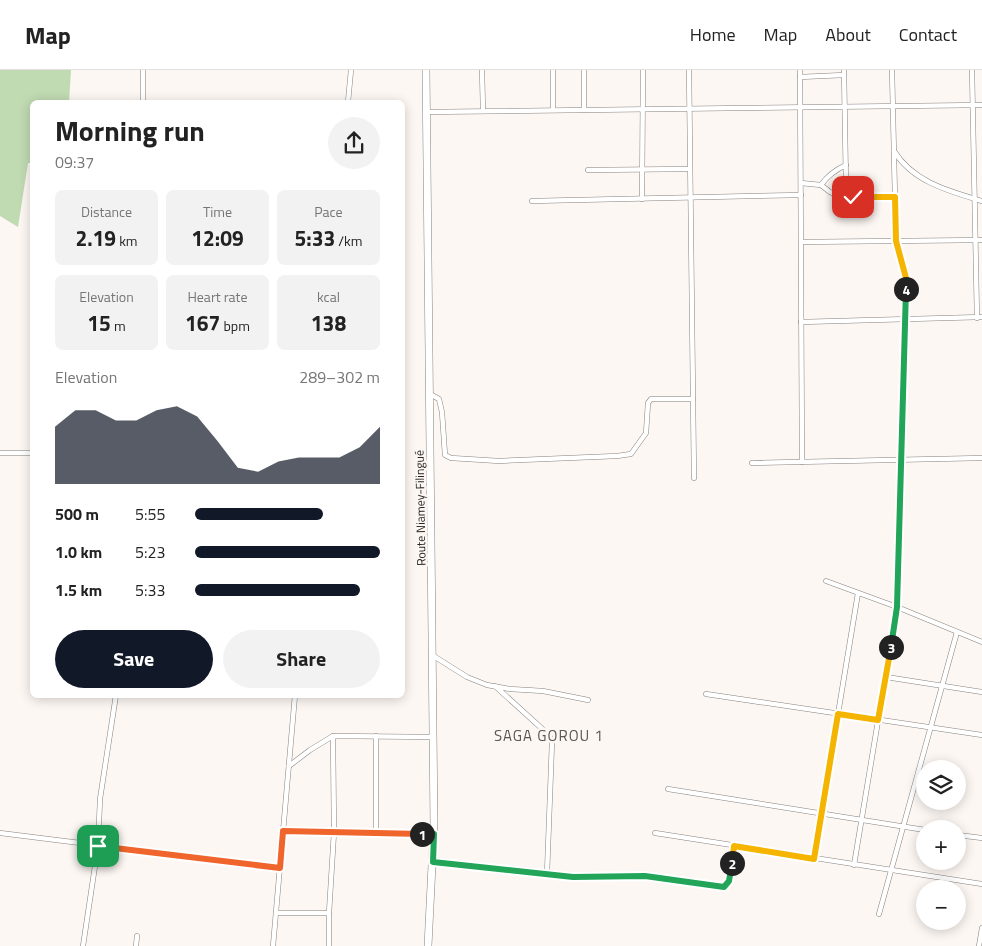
<!DOCTYPE html>
<meta charset="utf-8">
<style>
:root{--surface:#fff;--page:#f2f2f2;--text:#222;--muted:#767676;--line:#e0e0e0;--accent:#111827}
body{margin:0;font-family:"Titillium Web",sans-serif;background:var(--page);color:var(--text);height:100vh;display:flex;flex-direction:column;font-size:19px;white-space:nowrap}
*{box-sizing:border-box;margin:0}
p{font-size:16px;color:var(--muted)}
.icon{flex:none;width:28px;height:28px;fill:none;stroke:currentColor;stroke-width:2;stroke-linecap:round;stroke-linejoin:round}
.map{position:relative;flex:1;overflow:hidden}
.panel{position:absolute;left:30px;top:30px;width:375px;height:598px;display:flex;flex-direction:column;background:var(--surface);border-radius:8px;box-shadow:0 2px 12px #0003}
.panel>*{flex:none}
.buttons{position:absolute;left:916px;top:690px;display:grid;gap:10px}
.buttons a{display:grid;place-items:center;width:50px;height:50px;border-radius:50%;background:var(--surface);box-shadow:0 2px 12px #0003;font-size:25px}
.pin{position:absolute;display:grid;place-items:center;width:42px;height:42px;color:#fff;margin:-21px;border-radius:10px;box-shadow:0 2px 8px #0006}
.km{position:absolute;width:25px;height:25px;margin:-12px;border-radius:50%;background:#222;color:#fff;font-size:14px;line-height:25px;text-align:center}
.round{display:grid;place-items:center;flex:none;width:52px;height:52px;border-radius:26px;background:var(--page)}
.headline{display:flex;align-items:center;justify-content:space-between;height:85px;padding:0 25px}
h1{font-size:28px;font-weight:700;line-height:38px}
.stats{display:grid;grid-template-columns:repeat(3,1fr);gap:8px;height:85px;padding:5px 25px}
.stats div{display:grid;align-content:center;border-radius:8px;background:var(--page);text-align:center}
.stats b{font-size:21px;font-weight:700}
.stats small{font-size:14px;font-weight:400}
.stats p{font-size:14px}
.chart{height:140px;padding:10px 25px}
.chart p{display:flex;justify-content:space-between}
.chart svg{width:100%;height:90px;margin-top:5px;fill:var(--accent);opacity:.7}
.action{display:flex;gap:10px;margin-top:auto;padding:10px 25px}
.action a{flex:1;height:58px;border-radius:30px;background:var(--accent);color:#fff;font-size:20px;font-weight:700;line-height:58px;text-align:center}
.action a+a{background:var(--page);color:var(--text)}
ul{padding:0 25px;list-style:none;font-size:16px}
li{display:grid;grid-template-columns:80px 60px 1fr;align-items:center;height:38px}
li i{height:12px;border-radius:6px;background:var(--accent)}
header{display:flex;align-items:center;gap:30px;box-sizing:border-box;height:70px;padding:0 25px;background:var(--surface);border-bottom:1px solid var(--line)}
header strong{font-size:24px}
nav{display:flex;gap:28px;margin-inline-start:auto;font-size:18px}
.map>svg:first-child{display:block}
</style>
<header>
<strong>Map</strong>
<nav><a>Home</a><a>Map</a><a>About</a><a>Contact</a></nav>
</header>
<div class="map">
<svg width="982" height="876" viewBox="0 0 982 876">
<rect width="100%" height="100%" fill="#fdf7f3"/>
<path fill="#c0dab2" d="M0,0H71L69,32H32V93H28L18,157L0,146Z"/>
<g fill="none" stroke-linecap="round" stroke-linejoin="round">
<defs>
<g id="minor">
<path d="M143,0V32"/>
<path d="M482,0L483,41"/>
<path d="M553,0V40"/>
<path d="M584,0V40"/>
<path d="M689,0L694,408"/>
<path d="M800,0L802,392"/>
<path d="M844,0L846,115L849,125"/>
<path d="M972,0L977,248"/>
<path d="M800,7L844,5"/>
<path d="M348,32L351,0"/>
<path d="M427,42L982,35"/>
<path d="M894,81C913,112 949,121 982,131"/>
<path d="M588,100L690,99"/>
<path d="M801,113L821,115L830,122L839,126L895,127"/>
<path d="M821,115C828,105 835,100 846,95"/>
<path d="M642,129L643,0"/>
<path d="M532,131L801,125"/>
<path d="M801,172L982,170"/>
<path d="M801,252L982,247"/>
<path d="M430,324L439,329L442,342L445,385L451,388L499,391L617,386L631,384L646,363L648,333L651,329H693"/>
<path d="M0,383H32"/>
<path d="M752,393L982,388"/>
<path d="M826,511L897,537L982,572"/>
<path d="M432,585L467,607L487,615L510,619L543,621L588,630"/>
<path d="M886,607L982,622"/>
<path d="M495,616L549,665L552,672L547,804"/>
<path d="M706,624L982,665"/>
<path d="M289,696L310,680L333,666L433,667"/>
<path d="M668,719L925,760"/>
<path d="M283,761L434,764"/>
<path d="M0,763L280,798"/>
<path d="M376,763V666"/>
<path d="M655,763L982,814"/>
<path d="M958,765L982,768"/>
<path d="M814,789L858,523"/>
<path d="M433,792L573,807L645,806L724,817L729,811L734,776"/>
<path d="M854,795L897,537L906,208L896,171L892,0"/>
<path d="M276,843H329"/>
<path d="M879,844L957,562"/>
<path d="M83,876L98,776L100,729L116,625"/>
<path d="M136,876L137,866"/>
<path d="M273,876L295,625"/>
<path d="M329,876V843L334,762L333,666"/>
<path d="M979,876L982,858"/>
</g>
<path id="primary" d="M426,0L434,755L428,876"/>
</defs>
<use href="#minor" stroke="#87827e" stroke-width="5.5"/>
<use href="#primary" stroke="#87827e" stroke-width="8"/>
<use href="#minor" stroke="#fff" stroke-width="4.5"/>
<use href="#primary" stroke="#fff" stroke-width="7"/>
</g>
<g fill="none" stroke-linecap="round" stroke-linejoin="round">
<defs>
<path id="split-1" d="M98,776L280,798L283,761L422,764"/>
<path id="split-2" d="M422,764H434L433,792L573,807L645,806L724,817L729,811L732,793"/>
<path id="split-3" d="M732,793L734,776L814,789L838,644L878,650L891,577"/>
<path id="split-4" d="M891,577L897,537L906,219"/>
<path id="split-5" d="M853,127H895L896,171L906,208V219"/>
</defs>
<use href="#split-1" stroke="#fff" stroke-width="10"/>
<use href="#split-2" stroke="#fff" stroke-width="10"/>
<use href="#split-3" stroke="#fff" stroke-width="10"/>
<use href="#split-4" stroke="#fff" stroke-width="10"/>
<use href="#split-5" stroke="#fff" stroke-width="10"/>
<use href="#split-1" stroke="#f0652b" stroke-width="6"/>
<use href="#split-2" stroke="#22a559" stroke-width="6"/>
<use href="#split-3" stroke="#f5b400" stroke-width="6"/>
<use href="#split-4" stroke="#22a559" stroke-width="6"/>
<use href="#split-5" stroke="#f5b400" stroke-width="6"/>
</g>
<g text-anchor="middle" dominant-baseline="central" stroke-width="5" stroke-linejoin="round" paint-order="stroke">
<g font-size="12" fill="#282625" stroke="#fdf7f3">
<text transform="translate(420 438) rotate(-91)">Route Niamey-Filingué</text>
</g>
<g font-size="15" letter-spacing="1" fill="#5b5653" stroke="#fdf7f3">
<text x="549" y="665">SAGA GOROU 1</text>
</g>
</g>
</svg>
<div class="buttons">
<a><svg class="icon" aria-label="layers" viewBox="0 0 24 24"><path d="M12 4l9 5-9 5-9-5zM3 14l9 5 9-5"/></svg></a>
<a>+</a>
<a>−</a>
</div>
<div class="pin" style="left:98px;top:776px;background:#1e9e55"><svg class="icon" aria-label="arrive" viewBox="0 0 24 24"><path d="M6 21V4h12l-3 4 3 4H6"/></svg></div>
<div class="pin" style="left:853px;top:127px;background:#d93025"><svg class="icon" aria-label="check" viewBox="0 0 24 24"><path d="M5 12l5 5 9-10"/></svg></div>
<b class="km" style="left:422px;top:764px">1</b>
<b class="km" style="left:732px;top:793px">2</b>
<b class="km" style="left:891px;top:577px">3</b>
<b class="km" style="left:906px;top:219px">4</b>
<section class="panel">
<div class="headline"><div><h1>Morning run</h1><p>09:37</p></div><a class="round"><svg class="icon" aria-label="share" viewBox="0 0 24 24"><path d="M12 15V3M7 8l5-5 5 5M5 13v7h14v-7"/></svg></a></div>
<div class="stats">
<div><p>Distance</p><b>2.19<small> km</small></b></div>
<div><p>Time</p><b>12:09</b></div>
<div><p>Pace</p><b>5:33<small> /km</small></b></div>
</div>
<div class="stats">
<div><p>Elevation</p><b>15<small> m</small></b></div>
<div><p>Heart rate</p><b>167<small> bpm</small></b></div>
<div><p>kcal</p><b>138</b></div>
</div>
<div class="chart"><p><span>Elevation</span>289–302 m</p>
<svg viewBox="0 0 160 44" preserveAspectRatio="none"><path d="M0 44V16L10 8L20 8L30 13L40 13L50 8L60 6L70 11L80 23L90 36L100 38L110 33L120 31L130 31L140 31L150 26L160 16V44z"/></svg>
</div>
<ul>
<li><b>500 m</b>5:55<i style="width:69%"></i></li>
<li><b>1.0 km</b>5:23<i style="width:100%"></i></li>
<li><b>1.5 km</b>5:33<i style="width:89%"></i></li>
</ul>
<div class="action"><a>Save</a><a>Share</a></div>
</section>
</div>
